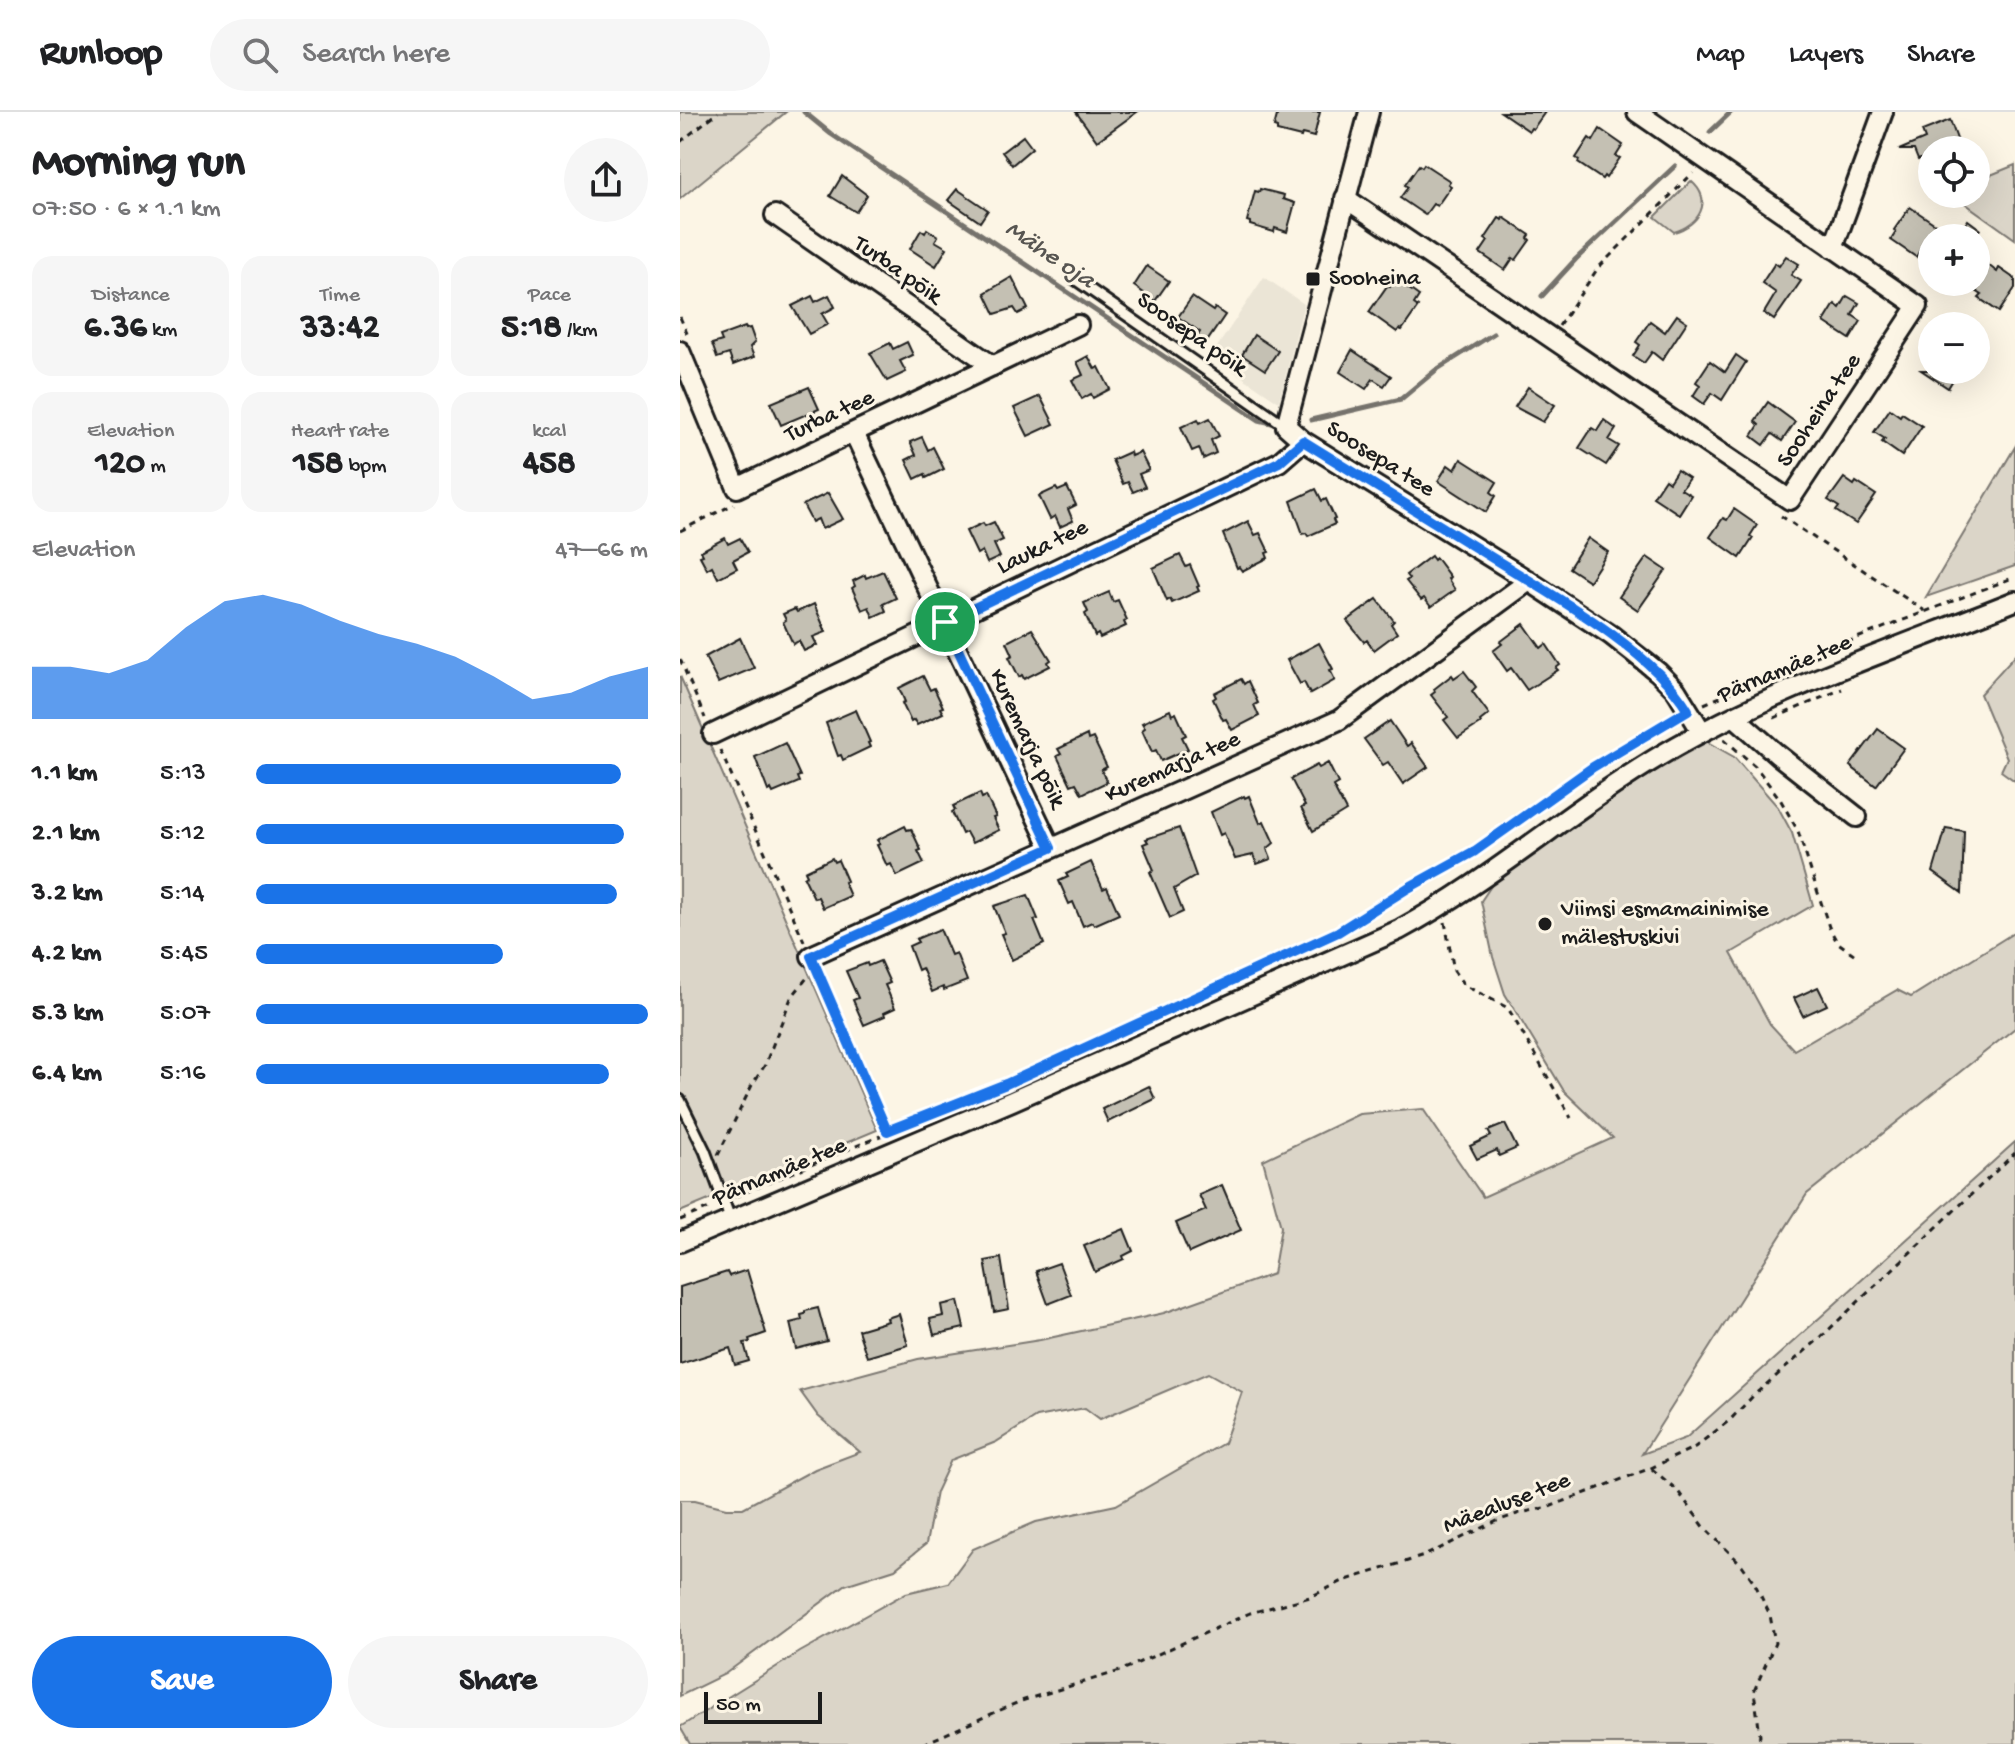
<!DOCTYPE html>
<meta charset="utf-8">
<style>
:root{--surface:#fff;--page:#f6f6f6;--text:#202124;--muted:#757577;--line:#e0e0e0;--accent:#1a73e8}
body{margin:0;font-family:"Gochi Hand",sans-serif;background:var(--page);color:var(--text);height:100vh;display:flex;flex-direction:column;font-size:30px;white-space:nowrap}
*{box-sizing:border-box;margin:0}
p{font-size:26px;color:var(--muted)}
.icon{flex:none;width:44px;height:44px;fill:none;stroke:currentColor;stroke-width:2;stroke-linecap:round;stroke-linejoin:round}
.map{position:relative;flex:1;overflow:hidden}
.details{display:flex;flex-direction:column;background:var(--surface);width:680px}
.details>*{flex:none}
.tools{position:absolute;left:1238px;top:24px;display:grid;gap:16px}
.tools a{display:grid;place-items:center;width:72px;height:72px;border-radius:50%;background:var(--surface);box-shadow:0 8px 32px #0002;font-size:40px}
.scale{position:absolute;left:24px;bottom:20px;width:118px;box-sizing:border-box;padding-left:8px;border:4px solid #1c1c1c;border-top:0;font-size:22px;line-height:28px;white-space:nowrap;color:#1c1c1c;-webkit-text-stroke:6px #fcf5e5;paint-order:stroke}
.pin{position:absolute;display:grid;place-items:center;width:68px;height:68px;color:#fff;margin:-34px;border:4px solid #fff;border-radius:50%;box-shadow:0 2px 8px #0007}
.round{display:grid;place-items:center;flex:none;width:84px;height:84px;border-radius:42px;background:var(--page)}
.head{display:flex;align-items:center;justify-content:space-between;height:136px;padding:0 32px}
h1{font-size:44px;font-weight:700;line-height:60px}
.stats{display:grid;grid-template-columns:repeat(3,1fr);gap:12px;height:136px;padding:8px 32px}
.stats div{display:grid;align-content:center;border-radius:20px;background:var(--page);text-align:center}
.stats b{font-size:34px;font-weight:700}
.stats small{font-size:22px;font-weight:400}
.stats p{font-size:22px}
.chart{height:224px;padding:16px 32px}
.chart p{display:flex;justify-content:space-between}
.chart svg{width:100%;height:144px;margin-top:8px;fill:var(--accent);opacity:.7}
.cta{display:flex;gap:16px;margin-top:auto;padding:16px 32px}
.cta a{flex:1;height:92px;border-radius:48px;background:var(--accent);color:#fff;font-size:32px;font-weight:700;line-height:92px;text-align:center}
.cta a+a{background:var(--page);color:var(--text)}
ul{padding:0 32px;list-style:none;font-size:26px}
li{display:grid;grid-template-columns:128px 96px 1fr;align-items:center;height:60px}
li i{height:20px;border-radius:10px;background:var(--accent)}
header{display:flex;align-items:center;gap:48px;box-sizing:border-box;height:112px;padding:0 40px;background:var(--surface);border-bottom:2px solid var(--line)}
header strong{font-size:38px}
nav{display:flex;gap:44px;margin-inline-start:auto;font-size:28px}
.search{width:560px;height:72px;background:var(--page);display:flex;align-items:center;gap:20px;box-sizing:border-box;padding:0 28px;border-radius:44px;color:var(--muted);font-size:30px}
main{display:flex;flex:1;min-height:0}
.map>svg:first-child{display:block}
</style>
<header>
<strong>Runloop</strong>
<div class="search"><svg class="icon" aria-label="search" viewBox="0 0 24 24"><circle cx="10" cy="10" r="6"/><path d="M15 15l6 6"/></svg>Search here</div>
<nav><a>Map</a><a>Layers</a><a>Share</a></nav>
</header>
<main>
<section class="details">
<div class="head"><div><h1>Morning run</h1><p>07:50 · 6 × 1.1 km</p></div><a class="round"><svg class="icon" aria-label="share" viewBox="0 0 24 24"><path d="M12 15V3M7 8l5-5 5 5M5 13v7h14v-7"/></svg></a></div>
<div class="stats">
<div><p>Distance</p><b>6.36<small> km</small></b></div>
<div><p>Time</p><b>33:42</b></div>
<div><p>Pace</p><b>5:18<small> /km</small></b></div>
</div>
<div class="stats">
<div><p>Elevation</p><b>120<small> m</small></b></div>
<div><p>Heart rate</p><b>158<small> bpm</small></b></div>
<div><p>kcal</p><b>458</b></div>
</div>
<div class="chart"><p><span>Elevation</span>47–66 m</p>
<svg viewBox="0 0 160 44" preserveAspectRatio="none"><path d="M0 44V28L10 28L20 30L30 26L40 16L50 8L60 6L70 9L80 14L90 18L100 21L110 25L120 31L130 38L140 36L150 31L160 28V44z"/></svg>
</div>
<ul>
<li><b>1.1 km</b>5:13<i style="width:93%"></i></li>
<li><b>2.1 km</b>5:12<i style="width:94%"></i></li>
<li><b>3.2 km</b>5:14<i style="width:92%"></i></li>
<li><b>4.2 km</b>5:45<i style="width:63%"></i></li>
<li><b>5.3 km</b>5:07<i style="width:100%"></i></li>
<li><b>6.4 km</b>5:16<i style="width:90%"></i></li>
</ul>
<div class="cta"><a>Save</a><a>Share</a></div>
</section>
<div class="map">
<svg width="1335" height="1632" viewBox="0 0 1335 1632">
<rect width="100%" height="100%" fill="#fcf5e5"/>
<filter id="ink" filterUnits="userSpaceOnUse"><feTurbulence type="fractalNoise" baseFrequency=".0125" numOctaves="2"/><feDisplacementMap in="SourceGraphic" scale="16" xChannelSelector="R" yChannelSelector="G"/><feConvolveMatrix kernelMatrix="1 2 1 2 8 2 1 2 1" color-interpolation-filters="sRGB"/></filter>
<g filter="url(#ink)">
<path fill="#ebe5d6" d="M584,165L624,192L599,290L531,244Z"/>
<g fill="#dbd5c8" stroke="#7c7872" stroke-width="2">
<path d="M0,0H106L0,87Z"/>
<path d="M1335,53V127L1272,82H1296V69Z"/>
<path d="M1011,69C1034,89 1019,113 994,120L975,105Z"/>
<path d="M1335,335V454L1246,485Z"/>
<path d="M1335,543V669L1321,659L1327,646L1300,582Z"/>
<path d="M0,564L197,1018L0,1100Z"/>
<path d="M1024,628L1054,645L1098,695L1112,721L1133,793L1051,841L1090,912L1114,938L1217,878L1231,885L1335,820V916L1127,1082L962,1342L1006,1326L1335,1030V1632H10L0,1615L120,1540L226,1481L268,1471L293,1437L356,1410L436,1393L544,1331L562,1280L528,1261L420,1307L405,1296L356,1305L316,1330L271,1348L256,1380L246,1432L215,1457L165,1473L45,1562L0,1584V1388H15L46,1396H63L135,1357L180,1340L138,1304L120,1279L238,1247L360,1228L484,1201L593,1162L601,1115L583,1048L679,1002L743,997L803,1085L933,1026L884,979L825,882L813,845L801,789L813,771L940,682Z"/>
</g>
<g fill="none" stroke-linecap="round" stroke-linejoin="round">
<g stroke="#75726c" stroke-width="5">
<path d="M124,0L151,22L579,308L596,312"/>
<path d="M1030,20L1051,0"/>
<path d="M862,184L896,147L995,54"/>
<path d="M631,308L721,287L756,258L813,222"/>
</g>
</g>
<g fill="#c4c0b3" stroke="#1c1c1c" stroke-width="2">
<path d="M396,0H457L417,29Z"/>
<path d="M598,0H640L634,25L622,22L621,25L597,19V16L594,15Z"/>
<path d="M821,0H865L853,17L851,16L849,19Z"/>
<path d="M1270,8L1281,38H1252V43L1238,48L1234,38H1219L1245,27L1242,19Z"/>
<path d="M920,17L943,33L936,44L940,46L926,66L924,64L922,67L898,51L899,48L896,46L909,26L913,29Z"/>
<path d="M343,24L352,36L332,53L322,40Z"/>
<path d="M744,52L770,69L768,72L771,74L757,94L753,92L745,103L720,86L728,75L725,73L739,53L742,55Z"/>
<path d="M162,64L187,83L176,100L150,84Z"/>
<path d="M277,77L308,98L300,110L268,88Z"/>
<path d="M580,77L604,83L603,87L615,91L607,120L595,116L594,120L570,113V110L567,109L575,79L579,80Z"/>
<path d="M1230,95L1261,116L1244,139L1241,137L1236,145L1211,128L1216,120L1214,118Z"/>
<path d="M823,105L850,123L848,126L850,128L836,148L833,146L825,158L800,141L808,129L805,127L819,106L822,108Z"/>
<path d="M1288,108L1300,117L1294,126H1286L1280,121Z"/>
<path d="M247,117L258,124L255,129L267,136L256,154L230,137L241,118L245,121Z"/>
<path d="M1106,144L1119,152L1111,163L1121,169L1094,208L1084,201L1096,181L1082,171L1095,151L1099,154Z"/>
<path d="M1307,152L1317,160L1319,156L1335,167V176L1319,200L1299,186L1302,183L1291,176Z"/>
<path d="M467,154L489,169L475,189L454,174Z"/>
<path d="M332,165L348,197L338,202L334,196L315,202L305,181Z"/>
<path d="M715,167L739,184L734,192L738,195L722,218L719,217L717,220L689,200L707,174L710,175Z"/>
<path d="M149,183L155,195L142,202L148,212L129,222L112,194L132,184L135,190Z"/>
<path d="M1167,184L1179,191L1172,203L1181,209L1170,227L1144,210L1155,192L1160,196Z"/>
<path d="M512,185L533,199L535,196L545,203L524,234L515,228L520,220L498,205Z"/>
<path d="M997,203L1007,210L982,248L972,240L964,251L953,244L960,233L956,230L970,209L985,220Z"/>
<path d="M65,215L66,217L70,216L75,230L70,235L74,245L53,253L49,242L37,246L32,232L42,229L40,224Z"/>
<path d="M574,223L598,239L585,258L562,243Z"/>
<path d="M227,230L233,243L220,249L226,260L207,269L190,241L210,231L213,237Z"/>
<path d="M672,238L711,264L704,274L693,267L686,277L660,260Z"/>
<path d="M1056,243L1066,250L1042,288L1032,281L1024,292L1013,284L1020,273L1016,270L1030,249L1045,260Z"/>
<path d="M408,244L415,257L419,255L430,277L413,286L411,282L402,287L392,268L403,263L397,250Z"/>
<path d="M1241,258H1279L1268,276Z"/>
<path d="M129,275L139,297L101,313L91,291Z"/>
<path d="M848,275L875,293L863,310L835,295Z"/>
<path d="M360,284L374,312L348,324L334,296Z"/>
<path d="M1088,290L1115,310L1102,329L1092,322L1084,333L1072,324L1079,313L1075,309Z"/>
<path d="M1210,297L1220,304L1222,301L1242,314L1222,344L1202,330L1205,327L1194,320Z"/>
<path d="M530,306L539,324L531,328L536,341L523,347L519,336L512,339L501,315L518,307L520,311Z"/>
<path d="M924,308L936,317L929,328L939,334L926,353L899,336L912,316L917,319Z"/>
<path d="M242,325L248,338L253,335L264,357L246,366L245,362L235,367L226,348L236,343L230,330Z"/>
<path d="M450,340L451,344L460,340L469,358L459,362L465,375L453,380L448,370L443,372L432,348Z"/>
<path d="M781,347L817,370L811,380L816,384L806,400L758,369L768,353L775,358Z"/>
<path d="M997,358L1009,366L1001,377L1011,383L999,402L973,385L985,367L989,370Z"/>
<path d="M1164,366L1174,373L1176,370L1196,383L1176,412L1156,399L1159,395L1148,388Z"/>
<path d="M387,375L396,393L388,397L393,409L380,415L375,404L370,407L359,384L376,376L378,379Z"/>
<path d="M636,377L642,389L646,387L655,407L653,408L655,412L628,424L626,421L623,422L611,389Z"/>
<path d="M148,381L163,407L142,417L138,407L132,410L123,393Z"/>
<path d="M1054,397L1077,413L1070,424L1073,426L1060,446L1030,425L1043,406L1047,408Z"/>
<path d="M568,409L575,423L580,421L589,440L586,441L588,446L562,459L559,455L557,456L543,422Z"/>
<path d="M314,410L323,428L314,432L320,445L307,451L302,439L297,442L286,419L303,411L305,414Z"/>
<path d="M45,426L48,432L60,426L68,440L53,448L57,456L38,466L32,454L27,457L20,444L23,443L21,439Z"/>
<path d="M908,426L928,440L909,469L889,456Z"/>
<path d="M500,443L506,455L510,453L519,474L517,475L519,479L492,491L490,487L487,489L473,456Z"/>
<path d="M751,444L754,448L756,446L770,465L768,467L775,478L751,495L744,486L741,488L726,469L729,467L726,463Z"/>
<path d="M967,445L986,458L958,498L939,485Z"/>
<path d="M203,459L216,486L203,492L206,499L193,505L189,495L182,498L172,476L175,474L173,469L185,463L186,466Z"/>
<path d="M429,480L433,490L438,488L447,508L444,510L446,514L420,526L418,522L415,524L405,502L408,500L404,491Z"/>
<path d="M697,487L714,509L711,512L717,521L694,538L687,528L684,530L667,509Z"/>
<path d="M134,492L146,520L133,525L137,533L124,539L119,529L113,532L103,510L106,508L103,502L115,497L117,500Z"/>
<path d="M844,512L861,536L866,532L880,553L876,556L878,558L847,578L831,556L827,559L813,539L822,532L820,530Z"/>
<path d="M352,517L371,548L368,550L370,554L344,567L342,563L339,565L329,545L333,543L327,530Z"/>
<path d="M60,526L74,556L38,571L25,545Z"/>
<path d="M639,531L653,557L650,558L655,568L630,582L624,570L620,572L607,548Z"/>
<path d="M784,559L796,575L792,579L809,602L800,609L801,611L778,626L764,608L768,605L751,583L755,580L754,577L772,563L774,566Z"/>
<path d="M243,564L250,578L254,576L263,595L260,596L263,601L237,613L234,608L231,610L222,591L225,590L219,576Z"/>
<path d="M561,567L564,572L568,569L578,591L574,593L579,604L552,618L546,607L543,608L533,587L536,585L534,581Z"/>
<path d="M176,598L190,630L188,631L190,635L163,648L161,643L158,644L146,611Z"/>
<path d="M490,598L492,603L496,601L506,623L502,625L508,637L481,649L476,638L472,640L462,618L465,616L462,611Z"/>
<path d="M710,609L727,634L731,631L748,655L723,672L708,650L703,653L684,627Z"/>
<path d="M1198,617L1224,636L1196,674L1170,654Z"/>
<path d="M407,623L408,628L413,626L427,655L421,658L427,670L402,682L396,671L391,673L377,644L381,642L378,637Z"/>
<path d="M105,631L120,664L117,665L119,670L93,681L91,677L88,679L75,645Z"/>
<path d="M648,651L658,671L653,674L666,699L633,719L621,696L625,694L611,667L637,653L639,656Z"/>
<path d="M300,681L302,686L306,684L316,705L313,706L319,718L292,731L286,720L282,722L272,700L275,698L273,694Z"/>
<path d="M564,684L565,686L569,684L580,711L584,709L594,731L587,737L591,747L577,752L573,743L555,747L544,721L540,723L531,700Z"/>
<path d="M225,714L227,718L231,717L241,738L238,739L244,751L217,764L211,752L207,754L197,733L200,732L197,728Z"/>
<path d="M499,716L516,764L494,777L503,800L490,806L470,760L474,758L463,732L468,730L466,727Z"/>
<path d="M1266,716L1284,719L1282,781L1253,760Z"/>
<path d="M152,746L154,750L158,748L167,769L164,770L170,784L143,796L138,785L134,786L124,765L127,763L125,759Z"/>
<path d="M411,750L423,777L427,775L439,802L414,813L412,810L403,814L393,790L389,792L379,769L388,765L386,762Z"/>
<path d="M348,783L358,807L354,808L364,832L332,848L321,822L325,821L314,794Z"/>
<path d="M260,817L271,843L276,841L287,869L264,878L263,875L252,880L242,856L238,858L229,834L238,830L236,827Z"/>
<path d="M200,849L210,871L205,873L215,896L204,901L205,904L184,913L173,888L178,886L166,859L187,851L188,854Z"/>
<path d="M1138,875L1147,893L1123,904L1114,886Z"/>
<path d="M469,974L475,987L428,1010L422,997Z"/>
<path d="M825,1012L837,1036L819,1044L817,1038L797,1047L790,1034L811,1024L808,1019Z"/>
<path d="M542,1073L561,1118L509,1141L496,1111L526,1098L519,1083Z"/>
<path d="M444,1117L453,1139L443,1144L444,1147L415,1160L404,1134Z"/>
<path d="M321,1146L329,1197L314,1200L305,1149Z"/>
<path d="M379,1151L391,1183L368,1192L356,1159Z"/>
<path d="M67,1158L86,1221L69,1227L70,1230L64,1231L69,1249L55,1253L50,1236L0,1252V1175L47,1160L49,1164Z"/>
<path d="M278,1189L284,1216L254,1223L250,1207L263,1204L261,1193Z"/>
<path d="M138,1196L147,1229L116,1237L110,1211L122,1208L121,1203L125,1202V1199Z"/>
<path d="M219,1202L228,1233L187,1245L178,1218L208,1209L207,1206Z"/>
</g>
<g fill="none" stroke-linecap="round" stroke-linejoin="round">
<defs>
<g id="lane">
<path d="M392,165L606,314"/>
<path d="M0,988L25,1039L51,1109"/>
</g>
<g id="street">
<path d="M689,0L606,314L623,329L849,469L931,523L978,560L996,578L1022,620"/>
<path d="M665,86L1110,388L1238,194L957,0"/>
<path d="M95,103L313,254"/>
<path d="M1153,136L1203,0"/>
<path d="M0,239L57,376L398,213"/>
<path d="M174,321L371,736"/>
<path d="M1055,605L1098,643L1177,705"/>
<path d="M33,622L599,350L623,329"/>
<path d="M131,844L659,608L849,469"/>
<path d="M0,1130L332,989L719,818C812,768 892,696 983,642C1091,578 1218,536 1335,489"/>
</g>
</defs>
<use href="#lane" stroke="#1c1c1c" stroke-width="15"/>
<use href="#street" stroke="#1c1c1c" stroke-width="24"/>
<g stroke="#1c1c1c" stroke-width="3" stroke-dasharray="6 6" stroke-linecap="butt">
<path d="M0,30L38,0"/>
<path d="M0,205L9,226"/>
<path d="M879,214L918,156L1013,61"/>
<path d="M1101,404L1245,499"/>
<path d="M0,419L54,392"/>
<path d="M0,547L25,606"/>
<path d="M1024,592L1177,526L1335,465"/>
<path d="M1094,606L1162,577"/>
<path d="M1044,627L1075,654L1100,687L1118,719L1149,815L1157,830L1178,845"/>
<path d="M40,638L124,829"/>
<path d="M765,810L774,859L784,873L828,896L891,1006"/>
<path d="M137,858L207,1019"/>
<path d="M334,968L658,820L728,776L795,739L913,655L995,605"/>
<path d="M38,1043L72,973L85,953L111,886L130,862"/>
<path d="M54,1085L313,977"/>
<path d="M0,1108L32,1095"/>
<path d="M972,1357L997,1378L1025,1416L1062,1453L1074,1470L1090,1503L1095,1531L1074,1579L1080,1623L1077,1632"/>
<path d="M243,1632L341,1589L440,1559L570,1501L630,1485L663,1469L744,1444L817,1409L840,1401L869,1395L971,1356L1015,1335L1050,1308L1074,1283L1139,1227L1335,1041"/>
</g>
<use href="#lane" stroke="#fcf5e5" stroke-width="9"/>
<use href="#street" stroke="#fcf5e5" stroke-width="18"/>
</g>
</g>
<g fill="none" stroke-linecap="round" stroke-linejoin="round" filter="url(#ink)">
<defs>
<path id="route" d="M623,329C684,366 745,404 806,442C867,480 972,537 1008,598L913,655L795,739L728,776L658,820L326,972L207,1019L131,844L371,736L265,510L599,350Z"/>
</defs>
<use href="#route" stroke="#fff" stroke-width="16"/>
<use href="#route" stroke="#1a73e8" stroke-width="10"/>
</g>
<g fill="#1c1c1c" stroke="#fcf5e5" stroke-width="3">
<rect x="625" y="159" width="16" height="16" rx="4"/>
<circle cx="865" cy="812" r="8"/>
</g>
<g text-anchor="middle" dominant-baseline="central" stroke-width="6" stroke-linejoin="round" paint-order="stroke">
<g font-size="24" fill="#1c1c1c" stroke="#fcf5e5">
<text transform="translate(217 159) rotate(35)">Turba põik</text>
<text transform="translate(511 223) rotate(35)">Soosepa põik</text>
<text transform="translate(1140 299) rotate(-56)">Sooheina tee</text>
<text transform="translate(150 305) rotate(-25)">Turba tee</text>
<text transform="translate(700 348) rotate(32)">Soosepa tee</text>
<text transform="translate(363 436) rotate(-26)">Lauka tee</text>
<text transform="translate(1105 558) rotate(-23)">Pärnamäe tee</text>
<text transform="translate(346 627) rotate(65)">Kuremarja põik</text>
<text transform="translate(493 656) rotate(-24)">Kuremarja tee</text>
<text transform="translate(100 1061) rotate(-23)">Pärnamäe tee</text>
<text transform="translate(827 1392) rotate(-21)">Mäealuse tee</text>
</g>
<g font-size="24" fill="#1c1c1c" stroke="#fcf5e5" text-anchor="start">
<text x="649" y="167">Sooheina</text>
<text x="881" y="798">Viimsi esmamainimise<tspan x="881" dy="28">mälestuskivi</tspan></text>
</g>
<g font-size="26" font-style="italic" fill="#575551" stroke="#fcf5e5">
<text transform="translate(369 144) rotate(34)">Mähe oja</text>
</g>
</g>
</svg>
<div class="tools">
<a><svg class="icon" aria-label="locate" viewBox="0 0 24 24"><circle cx="12" cy="12" r="6"/><path d="M12 2v4M12 18v4M2 12h4M18 12h4"/></svg></a>
<a>+</a>
<a>−</a>
</div>
<div class="scale">50 m</div>
<div class="pin" style="left:265px;top:510px;background:#1e9e55"><svg class="icon" aria-label="arrive" viewBox="0 0 24 24"><path d="M6 21V4h12l-3 4 3 4H6"/></svg></div>
</div>
</main>
